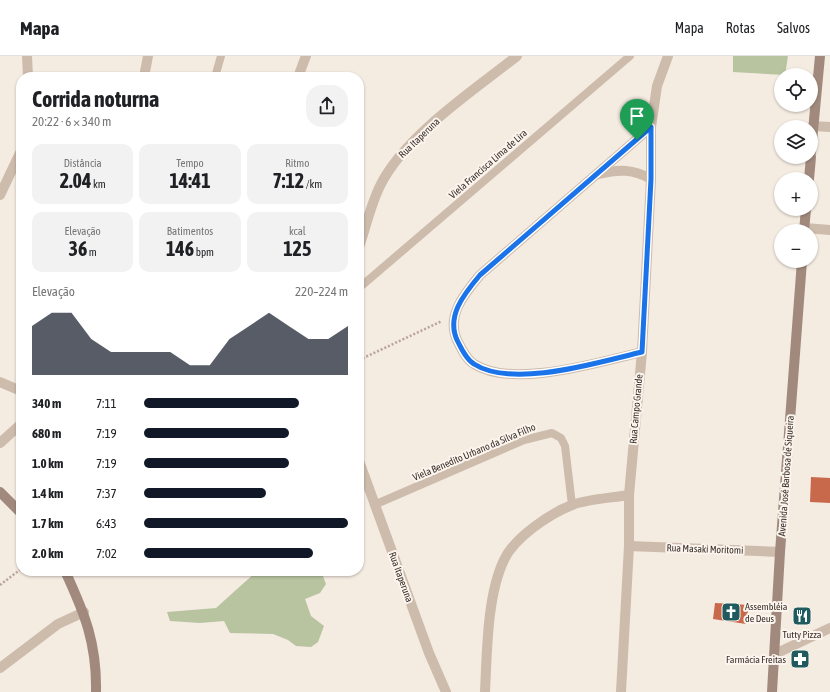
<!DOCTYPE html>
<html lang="pt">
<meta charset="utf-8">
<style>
:root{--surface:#fff;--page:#f2f2f2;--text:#202124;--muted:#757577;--line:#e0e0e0;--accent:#111827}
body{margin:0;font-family:"Asap Condensed",sans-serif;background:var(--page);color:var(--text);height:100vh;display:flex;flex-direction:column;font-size:15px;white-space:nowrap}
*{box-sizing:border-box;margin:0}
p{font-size:13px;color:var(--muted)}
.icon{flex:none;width:22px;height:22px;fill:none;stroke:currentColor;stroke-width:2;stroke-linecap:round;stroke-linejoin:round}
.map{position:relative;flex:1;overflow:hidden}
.drawer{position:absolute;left:16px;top:16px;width:348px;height:504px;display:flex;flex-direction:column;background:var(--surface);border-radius:16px;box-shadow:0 1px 3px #0004}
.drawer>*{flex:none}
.controls{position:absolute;left:774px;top:12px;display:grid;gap:8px}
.controls a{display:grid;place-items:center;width:44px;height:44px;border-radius:50%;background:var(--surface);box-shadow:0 1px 3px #0004;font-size:20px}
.pin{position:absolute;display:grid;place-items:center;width:34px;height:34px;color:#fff;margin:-41px -17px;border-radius:50% 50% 50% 0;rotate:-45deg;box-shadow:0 0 4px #0007}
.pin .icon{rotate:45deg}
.round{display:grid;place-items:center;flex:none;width:42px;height:42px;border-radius:16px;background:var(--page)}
.summary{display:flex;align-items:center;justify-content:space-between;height:68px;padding:0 16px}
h1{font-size:22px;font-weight:700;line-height:30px}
.metrics{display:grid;grid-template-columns:repeat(3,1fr);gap:6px;height:68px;padding:4px 16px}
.metrics div{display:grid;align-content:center;border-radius:10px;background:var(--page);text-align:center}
.metrics b{font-size:20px;font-weight:700}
.metrics small{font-size:11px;font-weight:400}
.metrics p{font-size:11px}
.chart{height:112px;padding:8px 16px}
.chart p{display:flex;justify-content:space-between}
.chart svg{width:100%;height:72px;margin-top:4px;fill:var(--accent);opacity:.7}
ul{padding:0 16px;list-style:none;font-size:13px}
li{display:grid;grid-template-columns:64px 48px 1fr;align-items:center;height:30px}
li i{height:10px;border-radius:5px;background:var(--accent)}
header{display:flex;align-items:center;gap:24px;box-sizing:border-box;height:56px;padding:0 20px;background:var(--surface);border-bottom:1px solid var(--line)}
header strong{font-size:19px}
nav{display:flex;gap:22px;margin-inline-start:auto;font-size:14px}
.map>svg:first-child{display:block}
</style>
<header>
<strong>Mapa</strong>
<nav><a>Mapa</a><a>Rotas</a><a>Salvos</a></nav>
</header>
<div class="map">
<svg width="830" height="636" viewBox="0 0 830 636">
<rect width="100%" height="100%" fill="#f4ebe1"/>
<g fill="#b8c4a0">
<path d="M733,0H788L785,19L733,16Z"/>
<path d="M257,515H321L326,528L320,537L305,543L311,560L324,570L318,586L311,591L296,590L288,584L273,578L230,577L224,565L200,567L170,565L167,556L216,552Z"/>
</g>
<g fill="#c8694b">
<path d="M811,421L830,422V447L810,446Z"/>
<path d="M715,547L749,549L746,568L713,563Z"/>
</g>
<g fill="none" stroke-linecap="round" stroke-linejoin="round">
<g stroke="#b9a596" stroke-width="2.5" stroke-dasharray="2 2" stroke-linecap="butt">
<path d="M359,304L442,265"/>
<path d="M0,529L21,513"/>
</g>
<g stroke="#cdbbac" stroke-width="8">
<path d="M215,21L221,0"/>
<path d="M359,232L630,0"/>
<path d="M374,449L524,384L552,377L561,382L565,390L572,449"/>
</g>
<g stroke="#cdbbac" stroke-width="10">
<path d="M27,0L28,21"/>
<path d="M144,21L148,0"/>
<path d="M298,21L306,0"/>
<path d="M813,70L830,71"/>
<path d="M599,118C619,113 633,113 651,123"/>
<path d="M0,139L21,95"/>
<path d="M805,172L830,174"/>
<path d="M359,191C366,171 371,147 381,128C406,79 474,34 517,0"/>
<path d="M642,296C599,306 513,333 474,308C467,304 462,294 458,286C445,261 464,238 480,219L651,71"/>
<path d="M0,326L21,335"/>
<path d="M0,387L21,368"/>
<path d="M359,405L429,597L446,636"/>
<path d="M629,490L780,496"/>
<path d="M775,598L830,572"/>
<path d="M0,612L58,568L84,556"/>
<path d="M485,636C487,597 487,539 504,504C514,482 549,458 572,449C588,443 611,442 629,439"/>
<path d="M621,636L629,490V439L642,296L651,123V71L657,30L668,0"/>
</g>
<g stroke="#a18a7d" stroke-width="10">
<path d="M811,96L820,0"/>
<path d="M809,123L811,101"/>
<path d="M804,175L806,153"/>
<path d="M0,436L21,457"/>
<path d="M65,515C85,558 97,588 96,636"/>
<path d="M772,636L780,496L802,205"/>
</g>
</g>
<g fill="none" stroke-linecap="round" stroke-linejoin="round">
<defs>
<path id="route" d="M651,71V123L642,296C599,306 513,333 474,308C467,304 462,294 458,286C445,261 464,238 480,219Z"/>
</defs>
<use href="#route" stroke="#fff" stroke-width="8"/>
<use href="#route" stroke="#1a73e8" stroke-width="5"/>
</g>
<defs>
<symbol id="church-square" viewBox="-11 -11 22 22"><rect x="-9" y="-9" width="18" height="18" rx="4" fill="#1f5a5e" stroke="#fbf5ee"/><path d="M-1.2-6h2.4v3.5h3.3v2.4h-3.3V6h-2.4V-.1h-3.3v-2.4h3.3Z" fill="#fff"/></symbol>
<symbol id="restaurant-square" viewBox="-11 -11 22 22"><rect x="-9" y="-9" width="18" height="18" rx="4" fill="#1f5a5e" stroke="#fbf5ee"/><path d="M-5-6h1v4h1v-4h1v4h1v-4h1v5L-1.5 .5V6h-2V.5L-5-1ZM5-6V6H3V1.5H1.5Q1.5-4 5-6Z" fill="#fff"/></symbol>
<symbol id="pharmacy-square" viewBox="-11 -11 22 22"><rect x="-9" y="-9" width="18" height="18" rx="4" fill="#1f5a5e" stroke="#fbf5ee"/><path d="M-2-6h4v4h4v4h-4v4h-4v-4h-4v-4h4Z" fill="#fff"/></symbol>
</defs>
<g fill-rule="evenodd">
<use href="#church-square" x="720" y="545" width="22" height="22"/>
<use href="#restaurant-square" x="791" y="549" width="22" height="22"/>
<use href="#pharmacy-square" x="789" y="592" width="22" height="22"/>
</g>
<g text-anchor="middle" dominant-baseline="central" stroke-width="4" stroke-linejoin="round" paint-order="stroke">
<g font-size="10" fill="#3b302b" stroke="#fbf5ee">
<text transform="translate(419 82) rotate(-44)">Rua Itaperuna</text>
<text transform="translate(488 108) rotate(-41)">Viela Francisca Lima de Lira</text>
<text transform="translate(636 353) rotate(-85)">Rua Campo Grande</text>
<text transform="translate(474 396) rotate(-23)">Viela Benedito Urbano da Silva Filho</text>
<text transform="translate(786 420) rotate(-86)">Avenida José Barbosa de Siqueira</text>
<text transform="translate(705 493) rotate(2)">Rua Masaki Moritomi</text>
<text transform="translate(401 521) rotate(70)">Rua Itaperuna</text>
</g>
<g font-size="10" fill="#3b302b" stroke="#fbf5ee" text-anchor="start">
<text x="745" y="550">Assembléia<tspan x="745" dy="12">de Deus</tspan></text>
<text x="802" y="578" text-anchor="middle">Tutty Pizza</text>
<text x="786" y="603" text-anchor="end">Farmácia Freitas</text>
</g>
</g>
</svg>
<div class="controls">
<a><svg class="icon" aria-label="locate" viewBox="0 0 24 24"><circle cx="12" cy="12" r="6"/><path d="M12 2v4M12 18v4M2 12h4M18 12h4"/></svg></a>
<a><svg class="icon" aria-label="layers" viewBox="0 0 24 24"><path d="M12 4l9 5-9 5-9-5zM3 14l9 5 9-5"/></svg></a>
<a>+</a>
<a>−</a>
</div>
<div class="pin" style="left:637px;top:84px;background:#1e9e55"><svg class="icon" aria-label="arrive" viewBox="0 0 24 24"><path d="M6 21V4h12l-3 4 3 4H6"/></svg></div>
<section class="drawer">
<div class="summary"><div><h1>Corrida noturna</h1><p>20:22 · 6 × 340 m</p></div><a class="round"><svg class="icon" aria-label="share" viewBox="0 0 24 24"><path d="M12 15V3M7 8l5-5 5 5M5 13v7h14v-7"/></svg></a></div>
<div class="metrics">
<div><p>Distância</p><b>2.04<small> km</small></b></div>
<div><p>Tempo</p><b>14:41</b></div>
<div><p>Ritmo</p><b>7:12<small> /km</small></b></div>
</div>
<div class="metrics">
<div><p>Elevação</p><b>36<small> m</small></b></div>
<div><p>Batimentos</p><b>146<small> bpm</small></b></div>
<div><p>kcal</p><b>125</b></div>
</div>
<div class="chart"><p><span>Elevação</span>220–224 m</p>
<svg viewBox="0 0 160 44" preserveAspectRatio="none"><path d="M0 44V14L10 6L20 6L30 22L40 30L50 30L60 30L70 30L80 38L90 38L100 22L110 14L120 6L130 14L140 22L150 22L160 14V44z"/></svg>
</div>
<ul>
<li><b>340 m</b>7:11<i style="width:76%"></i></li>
<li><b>680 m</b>7:19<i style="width:71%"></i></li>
<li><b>1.0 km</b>7:19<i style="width:71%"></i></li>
<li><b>1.4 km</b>7:37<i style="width:60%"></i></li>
<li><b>1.7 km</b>6:43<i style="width:100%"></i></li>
<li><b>2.0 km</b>7:02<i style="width:83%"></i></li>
</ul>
</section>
</div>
